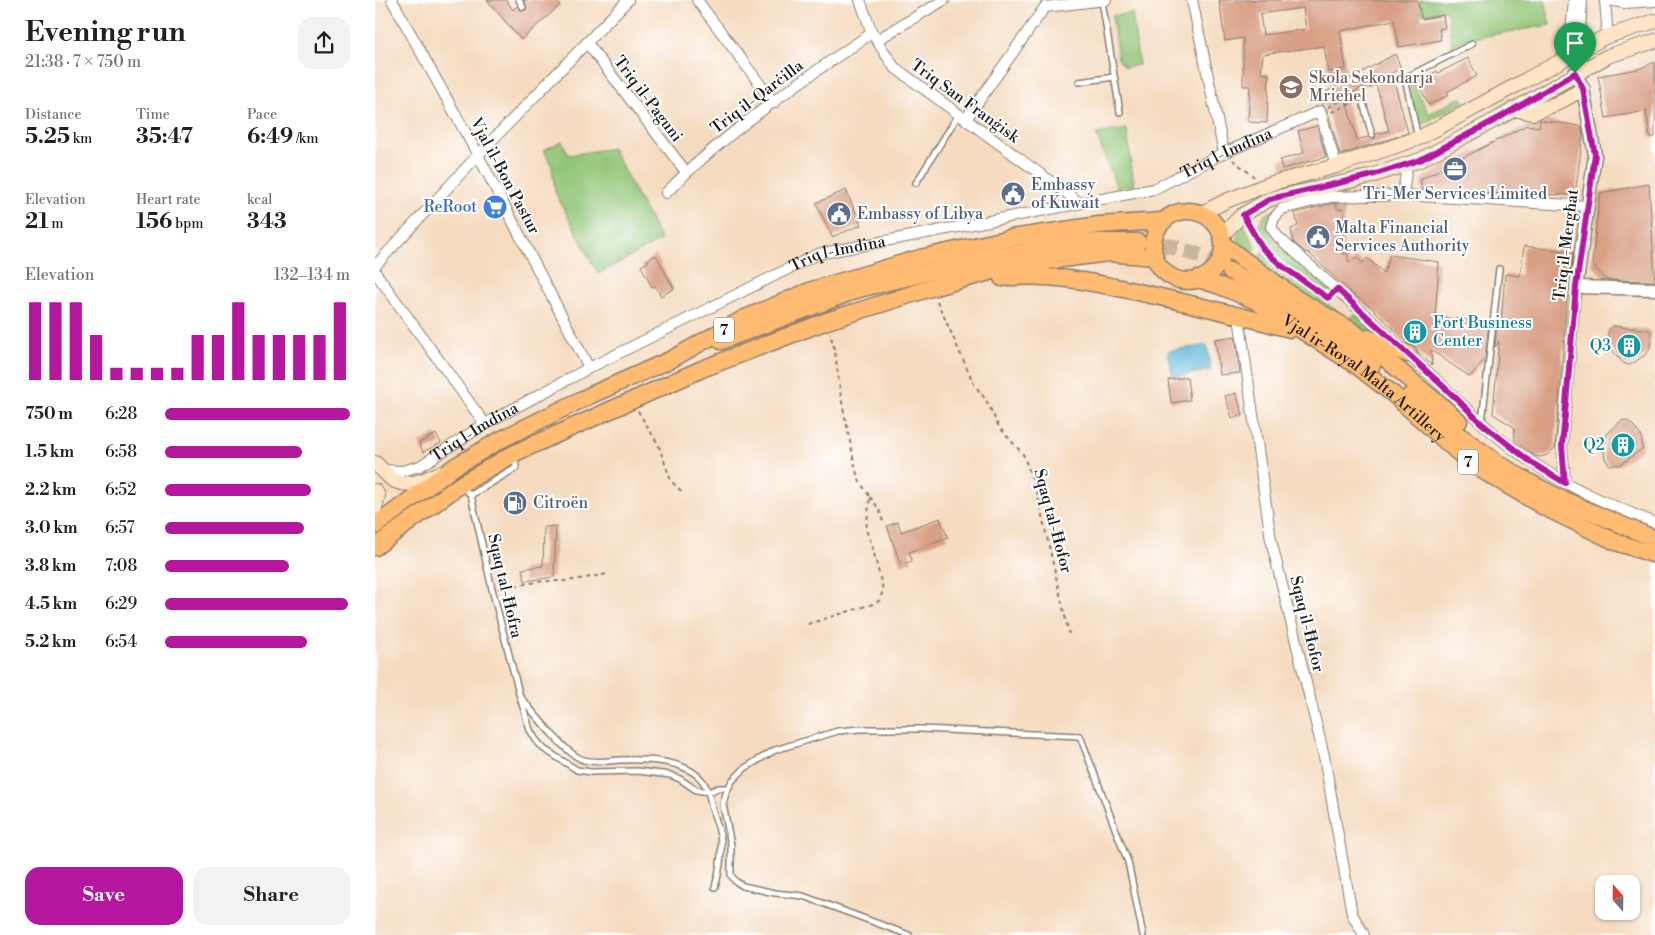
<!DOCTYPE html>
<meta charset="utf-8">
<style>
:root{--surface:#fff;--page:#f2f2f2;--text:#202124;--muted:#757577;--accent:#b5179e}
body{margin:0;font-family:"Libre Bodoni",serif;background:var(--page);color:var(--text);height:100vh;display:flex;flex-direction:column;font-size:19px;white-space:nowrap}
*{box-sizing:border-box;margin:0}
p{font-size:16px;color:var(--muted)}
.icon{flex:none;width:28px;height:28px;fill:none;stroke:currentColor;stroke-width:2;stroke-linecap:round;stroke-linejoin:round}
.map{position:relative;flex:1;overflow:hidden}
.details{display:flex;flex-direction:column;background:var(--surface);width:375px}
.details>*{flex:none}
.needle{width:32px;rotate:340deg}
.tools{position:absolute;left:1220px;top:875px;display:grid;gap:10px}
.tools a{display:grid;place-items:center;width:45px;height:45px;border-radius:10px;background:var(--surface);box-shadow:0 1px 4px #0004;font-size:25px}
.pin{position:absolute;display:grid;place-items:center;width:42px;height:42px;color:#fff;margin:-51px -21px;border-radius:50% 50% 50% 0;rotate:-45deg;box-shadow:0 0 5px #0007}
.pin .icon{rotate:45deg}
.round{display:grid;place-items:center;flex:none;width:52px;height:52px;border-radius:15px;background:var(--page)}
.headline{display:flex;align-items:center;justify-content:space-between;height:85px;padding:0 25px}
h1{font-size:28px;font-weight:800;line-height:38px}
.figures{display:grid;grid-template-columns:repeat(3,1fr);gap:8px;height:85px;padding:5px 25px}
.figures div{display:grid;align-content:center}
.figures b{font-size:21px;font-weight:800}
.figures small{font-size:14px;font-weight:400}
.figures p{font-size:14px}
.chart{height:140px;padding:10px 25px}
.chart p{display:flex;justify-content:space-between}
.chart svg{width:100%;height:90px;margin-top:5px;stroke:var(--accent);stroke-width:6}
.button{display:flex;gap:10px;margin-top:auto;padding:10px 25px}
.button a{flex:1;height:58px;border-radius:15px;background:var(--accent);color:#fff;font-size:20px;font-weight:800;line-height:58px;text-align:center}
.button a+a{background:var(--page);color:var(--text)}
ul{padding:0 25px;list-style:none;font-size:16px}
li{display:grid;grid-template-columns:80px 60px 1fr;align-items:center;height:38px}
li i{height:12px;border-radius:6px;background:var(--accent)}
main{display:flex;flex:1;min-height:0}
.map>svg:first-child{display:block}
</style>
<main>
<section class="details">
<div class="headline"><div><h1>Evening run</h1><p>21:38 · 7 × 750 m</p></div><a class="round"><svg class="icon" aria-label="share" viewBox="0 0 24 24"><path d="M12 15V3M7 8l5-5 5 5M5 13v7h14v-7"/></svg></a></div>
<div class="figures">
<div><p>Distance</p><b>5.25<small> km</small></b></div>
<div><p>Time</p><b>35:47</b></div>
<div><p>Pace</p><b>6:49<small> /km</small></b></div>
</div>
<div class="figures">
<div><p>Elevation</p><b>21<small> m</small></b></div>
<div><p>Heart rate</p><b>156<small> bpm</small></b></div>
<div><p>kcal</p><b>343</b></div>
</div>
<div class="chart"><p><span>Elevation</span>132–134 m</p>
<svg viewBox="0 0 160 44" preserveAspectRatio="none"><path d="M5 44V6M15 44V6M25 44V6M35 44V22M45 44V38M55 44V38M65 44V38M75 44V38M85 44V22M95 44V22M105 44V6M115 44V22M125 44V22M135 44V22M145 44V22M155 44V6"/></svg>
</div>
<ul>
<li><b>750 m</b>6:28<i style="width:100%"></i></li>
<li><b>1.5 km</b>6:58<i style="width:74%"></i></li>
<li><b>2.2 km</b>6:52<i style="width:79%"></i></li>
<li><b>3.0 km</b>6:57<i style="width:75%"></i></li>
<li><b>3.8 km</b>7:08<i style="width:67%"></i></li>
<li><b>4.5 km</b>6:29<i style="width:99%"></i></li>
<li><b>5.2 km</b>6:54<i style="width:77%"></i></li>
</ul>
<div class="button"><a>Save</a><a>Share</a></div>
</section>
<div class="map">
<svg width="1280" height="935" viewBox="0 0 1280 935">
<rect width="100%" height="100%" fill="#fff"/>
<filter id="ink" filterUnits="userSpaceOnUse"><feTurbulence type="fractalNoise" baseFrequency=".02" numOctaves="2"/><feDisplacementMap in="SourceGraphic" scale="10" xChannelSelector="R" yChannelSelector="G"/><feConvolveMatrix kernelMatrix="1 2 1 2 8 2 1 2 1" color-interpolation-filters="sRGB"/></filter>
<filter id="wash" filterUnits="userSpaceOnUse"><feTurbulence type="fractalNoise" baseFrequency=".0096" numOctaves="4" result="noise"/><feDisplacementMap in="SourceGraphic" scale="20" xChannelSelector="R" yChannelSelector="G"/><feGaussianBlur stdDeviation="1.12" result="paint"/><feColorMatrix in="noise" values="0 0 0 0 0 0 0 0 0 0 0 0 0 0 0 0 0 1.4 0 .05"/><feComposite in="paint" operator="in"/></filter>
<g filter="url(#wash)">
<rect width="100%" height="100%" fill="#f5dbbf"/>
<g fill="#90c475" stroke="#567048">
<path d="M1044,0H1170L1175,25L1092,39L1077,46L1072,10L1046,14Z"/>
<path d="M757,13L764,65L750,67L743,59L737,16Z"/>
<path d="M1038,84L1054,114L1086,97L1090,102L1043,126L1034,86Z"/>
<path d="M752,129L759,185L742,188L721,134Z"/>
<path d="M187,141L194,155L237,148L286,240L223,274L180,192L177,166L169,150Z"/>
<path d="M903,208L894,215L892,227L900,242L954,290L951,293C934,280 894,255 885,237C884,234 883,229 883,226L889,215Z"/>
<path d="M869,225L881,248L874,256C862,245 858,238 869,225Z"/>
<path d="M887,252L973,320L980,314L998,330L996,333L972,323L879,263Z"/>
</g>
<path fill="#59b4d6" stroke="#3a6879" d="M832,345L836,370L798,377L793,351Z"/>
<g id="blocks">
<g fill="#d89f84" fill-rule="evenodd">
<path d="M112,0H131L138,10L142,6L148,11L151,10L152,8L149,0H181L185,5L146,40Z"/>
<path d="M844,0H1042L1047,19L1068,15L1070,28L1064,29L1066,40L1024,47L1019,20L965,31L971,69L953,72L949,46L888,54L886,73L894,74L892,123L873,122L875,86H868V38L850,41ZM928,8L931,29L888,35L885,14Z"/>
<path d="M1020,54L1026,68L1017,73L1033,133L965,155L952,109L948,105L945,95ZM1000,81L1014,131L1001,134L1000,138L998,139L993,137L982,140L970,97Z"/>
<path d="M1093,58L1102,76L1072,92L1074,95L1054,105L1042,82L1062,71L1063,73Z"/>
<path d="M1280,62V137H1275L1271,111L1231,118L1223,76L1263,69Z"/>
<path d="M1165,120L1206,126L1208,134L1200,195L1131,194L1046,189V179L1152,125L1164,127Z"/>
<path d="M942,126L951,157L907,169L905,160L929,153L923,131Z"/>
<path d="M1274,184L1280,281L1231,280L1217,264L1225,193Z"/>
<path d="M471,190L486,225L457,237L441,203Z"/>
<path d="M956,204H962V209H969L968,254L972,253L974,263L981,257L988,263L992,258L1009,273L1015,255L1064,262L1060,317L1114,322L1110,359L1095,377L1056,350L1057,365L1043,352L1041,347L1034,344L997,308L977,294L933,252H930L918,242L916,229L923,226L920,213Z"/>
<path d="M1149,246L1198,252L1193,286L1180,448L1172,455L1165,457L1160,456L1140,441L1139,427L1118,414L1124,341L1120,347L1122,323H1126L1130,274L1145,276Z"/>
<path d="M281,255L299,289L286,296L280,286L277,287L266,266L273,262L272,260Z"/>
<path d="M1239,326L1274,330L1276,333L1275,348L1271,354L1260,362L1254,365L1248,363L1233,345V331L1235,328Z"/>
<path d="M860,336L865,373L845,375L840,339Z"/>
<path d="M812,377L815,400L796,403L793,380Z"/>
<path d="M861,393L868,415L857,418L850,396Z"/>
<path d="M1251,420L1257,424L1267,437V449L1245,465H1235L1230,459L1229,453L1232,434L1246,421Z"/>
<path d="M61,434L66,443L48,452L44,443Z"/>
<path d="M565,518L573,538L534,552L537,561L526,565L512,526L523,522L526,532Z"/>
<path d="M181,526L179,577L150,581L147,569L168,566L169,527Z"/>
</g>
</g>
</g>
<g filter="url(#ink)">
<use href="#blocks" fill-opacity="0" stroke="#887c6e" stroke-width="1"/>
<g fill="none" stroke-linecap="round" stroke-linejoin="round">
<path stroke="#cab59e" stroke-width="16" stroke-dasharray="16 8" stroke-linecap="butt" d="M763,242L798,247L830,257L855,271"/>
<defs>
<g id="service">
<path d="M144,0L148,7"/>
<path d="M727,1L745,112"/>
<path d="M704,82L739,77"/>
<path d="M987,99L997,135"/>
<path d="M1043,138L1030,78L1097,44"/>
<path d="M541,183L584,114"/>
<path d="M1107,422L1124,269"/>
<path d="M87,487L96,495L117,589L145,697L155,730L161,740L169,749L202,770L216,772L263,771L295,775L305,779L321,790L334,792L343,788H353"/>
<path d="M96,495L141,468L140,456"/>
<path d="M147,699C160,714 192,756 209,760C220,763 233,761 244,760C270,759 313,759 329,783C334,791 335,799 337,808C340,819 345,830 346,841C347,856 344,873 340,887"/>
<path d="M534,935L428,896L400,893L368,886L360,881L356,875V845L348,804L351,793L357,781L370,768L400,750L463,731L485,729H546L705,736L753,862L768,935"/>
</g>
<g id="minor">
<path d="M17,0L103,155L214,368"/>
<path d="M322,0L399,103"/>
<path d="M485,0L497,33L519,67L705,203"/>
<path d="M817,0L849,153"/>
<path d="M1199,0L1196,31L1204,50"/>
<path d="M1233,0L1250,3L1280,1"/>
<path d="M670,7L731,0"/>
<path d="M1230,37L1232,26L1230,0"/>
<path d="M502,40L569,0"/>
<path d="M212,43L311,172"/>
<path d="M1204,47L1207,0"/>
<path d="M591,119L670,7"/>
<path d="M291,193C349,133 427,80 497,33"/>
<path d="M1028,195L1032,164"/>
<path d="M1212,206L1028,195L955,197L907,209L899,218L896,227L903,237C955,283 1007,330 1058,377C1090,407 1121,439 1158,463C1196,489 1238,506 1280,523"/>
<path d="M0,266L103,155L253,0"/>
<path d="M0,272L110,424"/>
<path d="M867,316L865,324L896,540L949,756L977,914L989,935"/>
<path id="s1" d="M8,470L27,471L45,466L110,424L214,368L443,254L779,189L849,153L945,111L961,166"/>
<path d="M1190,483L1187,446L1201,287"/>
</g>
<path id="tertiary" d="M1200,73L1208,89L1220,155L1201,287L1280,289"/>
<g id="secondary">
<path d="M1138,109L1158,113L1183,103L1208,89"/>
<path d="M827,213L851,201L894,184L961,166L1044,138L1230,37L1280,21"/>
<path d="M847,235L867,215L895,199L993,177L1045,160L1124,118L1233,56L1280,41"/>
<path d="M0,463C6,468 12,476 18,480C34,489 51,479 65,473"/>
<path d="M0,491L3,495L0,508"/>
</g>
<g id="trunk">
<circle cx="813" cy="246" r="35"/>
<path d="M849,245L922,299L979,332L1084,421"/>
<path d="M855,271L971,344L997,365"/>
<path d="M627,278C680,272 730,285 781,296C826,306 870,317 915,329"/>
<path id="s2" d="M823,279L845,286L879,300L981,365L1018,394L1095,463L1169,507L1241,542L1280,555"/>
<path d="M993,338L1033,354"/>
<path d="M346,341L484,289L605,260L688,245L722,242H763"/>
<path d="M1035,396C1073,426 1110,457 1152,481C1192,504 1237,520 1280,539"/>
<path d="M0,526L79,467L125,440L216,395L297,359L368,319L437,290L545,258L636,238L724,225L787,221"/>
<path d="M0,547L85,485L140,453L327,369L452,321L556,288L629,268L664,262L733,253L780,257"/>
</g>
</defs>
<use href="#service" stroke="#887c6e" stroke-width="8"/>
<use href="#minor" stroke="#887c6e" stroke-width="12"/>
<use href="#tertiary" stroke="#887c6e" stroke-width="15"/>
<use href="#secondary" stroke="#887c6e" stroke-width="16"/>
<use href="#trunk" stroke="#887c6e" stroke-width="19"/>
<g stroke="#887c6e" stroke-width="2" stroke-dasharray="4 4" stroke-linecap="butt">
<path d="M987,91L1024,74"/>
<path d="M953,107L980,94"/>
<path d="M957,112L980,102"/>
<path d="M858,160L877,175L879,177"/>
<path d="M873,225L887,248L883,252"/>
<path d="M887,248L907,266L953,298L955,297"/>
<path d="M562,301L599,384L611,400L624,427L648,454L661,489L694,634"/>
<path d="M263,411L283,444L296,481L308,493"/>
<path d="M495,497L504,509L509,525"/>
<path d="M124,588L169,581H193L232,574"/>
<path d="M433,624L501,603L505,600L508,590L497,545L491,530L495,497L485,482L481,471L466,397L460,352L455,333"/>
</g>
<use href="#service" stroke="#fff" stroke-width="5"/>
<use href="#minor" stroke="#fff" stroke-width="10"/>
<use href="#tertiary" stroke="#fff" stroke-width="12"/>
<use href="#secondary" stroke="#ffe4c6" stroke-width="14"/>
<use href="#trunk" stroke="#febb71" stroke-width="16"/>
</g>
</g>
<g fill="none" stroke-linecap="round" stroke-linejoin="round" filter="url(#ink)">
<defs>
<path id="route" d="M1200,73L1208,89L1220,155L1201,287L1191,404L1187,446L1190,483L1157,463L1106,423L1082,399L962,289L953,298L907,266L887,248L868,215L895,199L994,176L1045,160L1124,118Z"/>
</defs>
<use href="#route" stroke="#fff" stroke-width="10"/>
<use href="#route" stroke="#b5179e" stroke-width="6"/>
</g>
<defs>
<symbol id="school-disc" viewBox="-11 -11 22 22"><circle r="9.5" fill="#8d6e63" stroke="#fff"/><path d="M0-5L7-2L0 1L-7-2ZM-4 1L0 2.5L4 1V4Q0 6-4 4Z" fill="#fff"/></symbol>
<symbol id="office-disc" viewBox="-11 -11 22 22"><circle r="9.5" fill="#5c6f8a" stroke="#fff"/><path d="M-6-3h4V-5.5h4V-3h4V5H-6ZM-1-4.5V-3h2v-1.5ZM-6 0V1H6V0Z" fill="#fff"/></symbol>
<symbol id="civic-disc" viewBox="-11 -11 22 22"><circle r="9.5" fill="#5c6f8a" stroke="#fff"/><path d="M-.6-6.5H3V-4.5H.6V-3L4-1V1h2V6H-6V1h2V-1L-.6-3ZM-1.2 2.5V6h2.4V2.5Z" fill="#fff"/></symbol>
<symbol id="supermarket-disc" viewBox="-11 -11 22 22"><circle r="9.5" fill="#3f7fe0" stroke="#fff"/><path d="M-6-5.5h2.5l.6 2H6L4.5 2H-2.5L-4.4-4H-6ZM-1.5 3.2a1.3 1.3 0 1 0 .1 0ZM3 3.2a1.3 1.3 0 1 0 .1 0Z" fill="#fff"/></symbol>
<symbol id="building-disc" viewBox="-11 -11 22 22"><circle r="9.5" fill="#0f9aa8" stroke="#fff"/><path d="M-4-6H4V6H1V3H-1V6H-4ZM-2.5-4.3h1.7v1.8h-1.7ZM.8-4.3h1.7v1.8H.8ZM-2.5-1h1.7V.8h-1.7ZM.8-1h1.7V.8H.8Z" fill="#fff"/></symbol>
<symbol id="fuel-disc" viewBox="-11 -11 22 22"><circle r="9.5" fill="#5c6f8a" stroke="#fff"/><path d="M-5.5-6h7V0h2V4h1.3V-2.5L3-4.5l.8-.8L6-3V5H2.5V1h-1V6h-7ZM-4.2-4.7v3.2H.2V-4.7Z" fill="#fff"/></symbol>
</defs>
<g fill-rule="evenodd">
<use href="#school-disc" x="902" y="73" width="28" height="28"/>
<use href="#office-disc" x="1066" y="155" width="28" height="28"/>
<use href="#civic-disc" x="624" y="180" width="28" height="28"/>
<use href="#supermarket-disc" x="106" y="193" width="28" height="28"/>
<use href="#civic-disc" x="450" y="200" width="28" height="28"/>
<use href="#civic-disc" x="929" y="223" width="28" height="28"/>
<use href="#building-disc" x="1026" y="318" width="28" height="28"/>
<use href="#building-disc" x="1240" y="332" width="28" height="28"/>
<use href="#building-disc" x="1234" y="431" width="28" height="28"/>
<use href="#fuel-disc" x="126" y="489" width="28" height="28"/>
</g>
<g text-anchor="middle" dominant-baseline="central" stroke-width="4" stroke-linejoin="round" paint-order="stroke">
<g fill="#fff" stroke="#606060" stroke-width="1">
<rect x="339" y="317.5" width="20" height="25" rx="4"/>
<rect x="1083" y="449.5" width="20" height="25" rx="4"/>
</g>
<g font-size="15" font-weight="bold" fill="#1c1c1c">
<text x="349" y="330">7</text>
<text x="1093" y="462">7</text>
</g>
<g font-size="16" fill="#785e54" stroke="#fff" text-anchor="start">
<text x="934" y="78">Skola Sekondarja<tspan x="934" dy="18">Mrieħel</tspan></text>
</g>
<g font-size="16" fill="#1c1c1c" stroke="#fff">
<text transform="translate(382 97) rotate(-37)">Triq il-Qarċilla</text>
<text transform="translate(273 99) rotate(53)">Triq il-Paguni</text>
<text transform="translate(590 101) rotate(36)">Triq San Franġisk</text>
<text stroke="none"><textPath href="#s1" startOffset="912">Triq l-Imdina</textPath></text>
<text transform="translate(130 176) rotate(62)">Vjal il-Bon Pastur</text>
<text transform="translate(1191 245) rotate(-83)">Triq il-Mergħat</text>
<text stroke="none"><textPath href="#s1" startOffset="508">Triq l-Imdina</textPath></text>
<text stroke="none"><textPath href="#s2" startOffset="195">Vjal ir-Royal Malta Artillery</textPath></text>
<text stroke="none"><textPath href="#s1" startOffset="102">Triq l-Imdina</textPath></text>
<text transform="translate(678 521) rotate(75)">Sqaq tal-Ħofor</text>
<text transform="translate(130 586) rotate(77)">Sqaq tal-Ħofra</text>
<text transform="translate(932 624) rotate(76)">Sqaq il-Ħofor</text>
</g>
<g font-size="16" fill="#4e5e75" stroke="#fff" text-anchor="start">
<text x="656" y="185">Embassy<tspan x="656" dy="18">of Kuwait</tspan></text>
<text x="1080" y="194" text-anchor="middle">Tri-Mer Services Limited</text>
<text x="482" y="214">Embassy of Libya</text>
<text x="960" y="228">Malta Financial<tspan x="960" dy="18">Services Authority</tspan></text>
<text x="158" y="503">Citroën</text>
</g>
<g font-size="16" fill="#366cbe" stroke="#fff" text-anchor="end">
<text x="102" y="207">ReRoot</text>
</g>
<g font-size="16" fill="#0d838f" stroke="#fff" text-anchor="end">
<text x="1058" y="323" text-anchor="start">Fort Business<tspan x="1058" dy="18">Center</tspan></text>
<text x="1236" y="346">Q3</text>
<text x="1230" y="445">Q2</text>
</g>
</g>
</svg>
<div class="tools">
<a><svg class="needle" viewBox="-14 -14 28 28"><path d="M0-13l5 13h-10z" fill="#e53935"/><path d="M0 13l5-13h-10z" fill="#757577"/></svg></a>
</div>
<div class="pin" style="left:1200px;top:73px;background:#1e9e55"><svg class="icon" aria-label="arrive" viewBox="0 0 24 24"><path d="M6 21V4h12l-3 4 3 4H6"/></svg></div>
</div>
</main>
